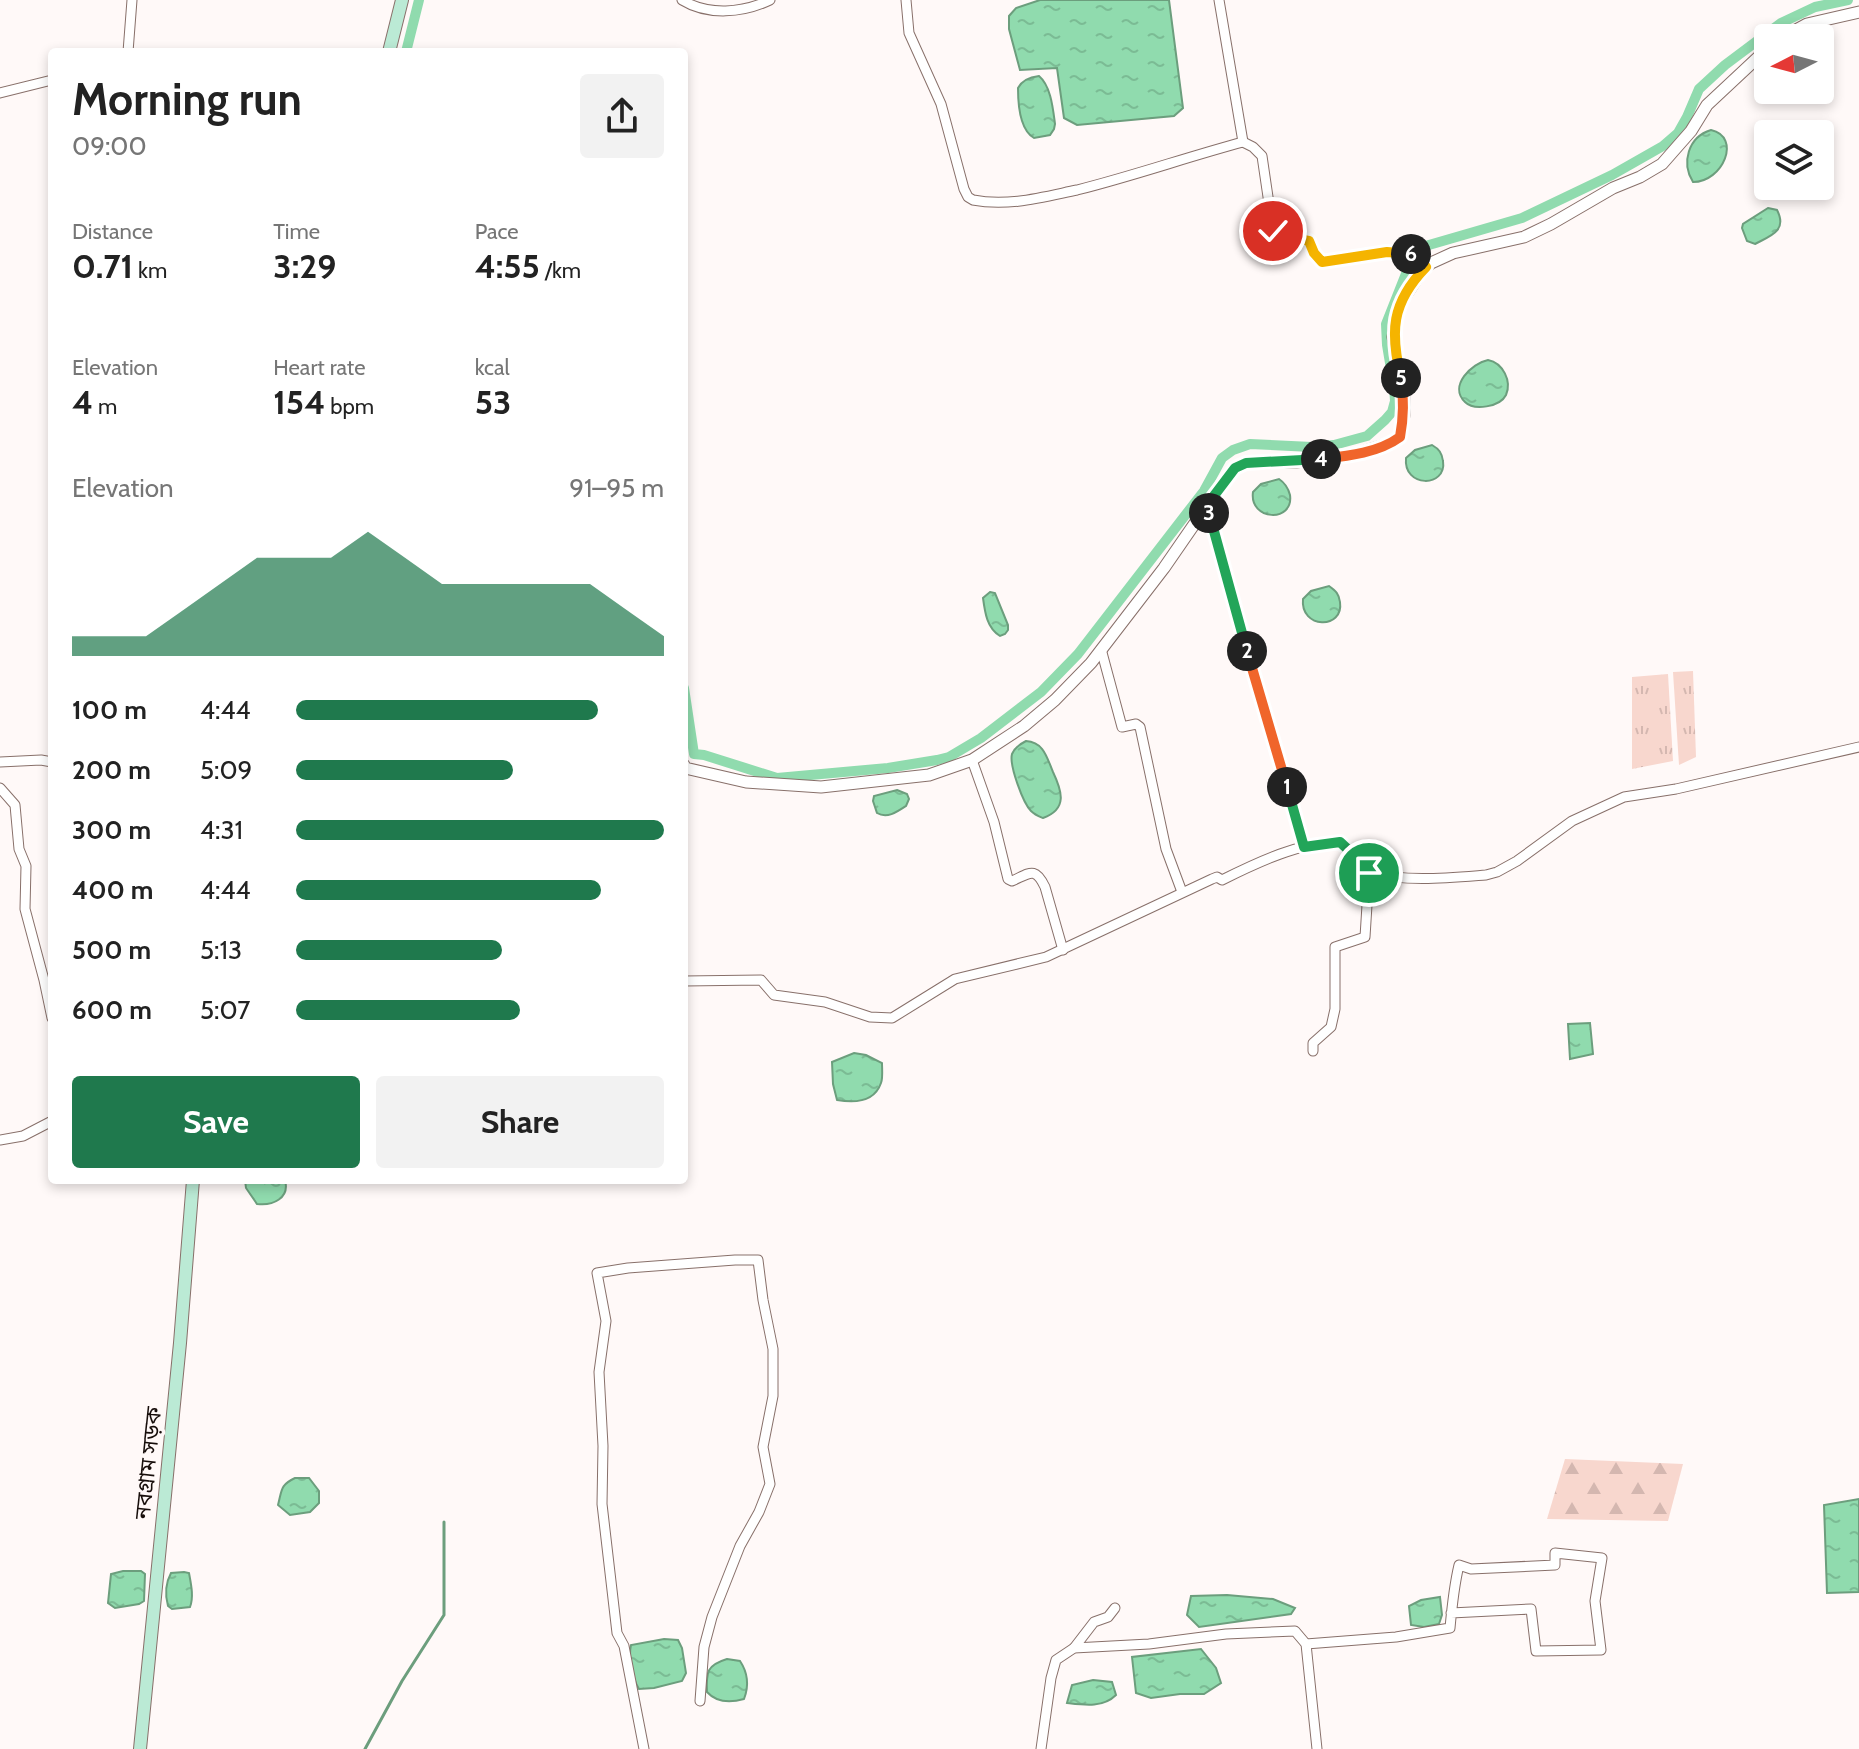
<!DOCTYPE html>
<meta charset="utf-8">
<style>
:root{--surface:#fff;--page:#f2f2f2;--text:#222;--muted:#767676;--accent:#1f794d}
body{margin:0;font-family:Cabin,"Noto Sans Bengali",sans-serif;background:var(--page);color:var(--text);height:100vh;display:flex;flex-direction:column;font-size:30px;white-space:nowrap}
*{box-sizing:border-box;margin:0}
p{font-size:26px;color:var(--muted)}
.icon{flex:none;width:44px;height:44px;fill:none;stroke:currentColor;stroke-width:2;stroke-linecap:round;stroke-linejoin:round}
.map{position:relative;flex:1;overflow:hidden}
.side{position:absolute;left:48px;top:48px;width:640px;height:1136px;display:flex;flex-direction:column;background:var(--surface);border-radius:8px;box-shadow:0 4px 12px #0003}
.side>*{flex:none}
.needle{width:52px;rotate:264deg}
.buttons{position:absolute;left:1754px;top:24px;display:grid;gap:16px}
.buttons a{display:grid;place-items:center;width:80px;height:80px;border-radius:8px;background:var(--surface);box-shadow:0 4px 12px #0003;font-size:40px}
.pin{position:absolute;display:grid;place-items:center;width:68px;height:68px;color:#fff;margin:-34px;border:4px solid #fff;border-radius:50%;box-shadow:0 2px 8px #0007}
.km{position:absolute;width:40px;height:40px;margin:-20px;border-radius:50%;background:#222;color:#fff;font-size:22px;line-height:40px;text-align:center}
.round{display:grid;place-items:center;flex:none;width:84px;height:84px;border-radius:8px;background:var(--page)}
.headline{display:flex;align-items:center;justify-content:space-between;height:136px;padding:0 24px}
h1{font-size:44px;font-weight:800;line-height:60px}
.metrics{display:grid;grid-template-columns:repeat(3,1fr);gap:12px;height:136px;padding:8px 24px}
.metrics div{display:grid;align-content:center}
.metrics b{font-size:34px;font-weight:800}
.metrics small{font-size:22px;font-weight:400}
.metrics p{font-size:22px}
.chart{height:224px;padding:16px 24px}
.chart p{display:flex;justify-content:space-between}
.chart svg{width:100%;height:144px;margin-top:8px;fill:var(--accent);opacity:.7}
.primary-button{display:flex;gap:16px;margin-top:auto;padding:16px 24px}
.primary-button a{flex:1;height:92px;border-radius:8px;background:var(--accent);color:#fff;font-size:32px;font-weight:800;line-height:92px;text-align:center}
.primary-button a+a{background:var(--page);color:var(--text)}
ul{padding:0 24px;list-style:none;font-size:26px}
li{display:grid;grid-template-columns:128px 96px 1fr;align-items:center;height:60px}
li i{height:20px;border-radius:10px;background:var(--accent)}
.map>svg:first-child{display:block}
</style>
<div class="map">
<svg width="1859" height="1749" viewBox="0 0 1859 1749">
<defs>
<pattern id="grass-tufts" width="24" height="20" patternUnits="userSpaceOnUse" patternTransform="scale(2)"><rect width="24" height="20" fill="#f8d7ce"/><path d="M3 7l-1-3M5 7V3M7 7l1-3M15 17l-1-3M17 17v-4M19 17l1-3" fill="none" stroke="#d4b7b0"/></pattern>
<pattern id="forest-firs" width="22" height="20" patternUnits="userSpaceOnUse" patternTransform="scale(2)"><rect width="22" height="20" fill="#f8d7ce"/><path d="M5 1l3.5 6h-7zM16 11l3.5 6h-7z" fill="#d4b7b0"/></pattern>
<pattern id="water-ripples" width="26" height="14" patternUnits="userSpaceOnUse" patternTransform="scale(2)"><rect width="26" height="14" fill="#90dbae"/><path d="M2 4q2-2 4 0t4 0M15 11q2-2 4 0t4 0" fill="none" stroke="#7bbb94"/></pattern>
</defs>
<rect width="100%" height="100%" fill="#fff9f8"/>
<g fill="url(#grass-tufts)">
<path d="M1693,671L1696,757L1679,765L1673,672Z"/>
<path d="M1668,674L1673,761L1632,769V677Z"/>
</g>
<path fill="url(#forest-firs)" d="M1565,1459L1683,1464L1668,1521L1547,1519Z"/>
<g fill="url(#water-ripples)" stroke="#6c9e7d" stroke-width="2">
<path d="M1040,0H1169L1183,108L1174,116L1077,125L1064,118L1057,68L1020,70L1009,29V16L1016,8Z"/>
<path d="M1039,76C1051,86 1053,109 1055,124L1054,129L1050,135L1034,138C1020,130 1018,103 1018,88C1022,80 1031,77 1039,76Z"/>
<path d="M1711,130C1742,137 1723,182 1693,182C1681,163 1688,137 1711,130Z"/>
<path d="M1768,208L1777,210C1788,231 1770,236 1755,244L1747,241L1742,228L1743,224Z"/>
<path d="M1488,360C1503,363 1512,381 1506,395C1500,407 1474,411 1465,402C1448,386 1472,363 1488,360Z"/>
<path d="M1432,445C1439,449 1442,453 1443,461C1447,488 1403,488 1406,458L1415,450Z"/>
<path d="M1279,479C1285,483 1288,487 1290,495C1294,523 1249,521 1253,492L1261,484Z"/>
<path d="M1329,586C1336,591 1339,594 1340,602C1344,630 1300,629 1303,599L1311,591Z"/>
<path d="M990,592L995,593L1008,625V630L1005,634L1000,636C987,628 985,613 983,598Z"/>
<path d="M1026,741C1044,742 1047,758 1053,772C1062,791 1068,809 1043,818C1038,816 1035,815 1031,811C1023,803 1009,765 1012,754C1015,747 1020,744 1026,741Z"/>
<path d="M897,790L907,794L909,799L906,806C897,812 887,819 877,813L873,801L874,796Z"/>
<path d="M1590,1023L1593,1054L1570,1059L1568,1024Z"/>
<path d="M854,1053L866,1055L882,1063C882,1069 883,1078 881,1083C874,1103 854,1103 837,1100L833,1084L832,1062Z"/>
<path d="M245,1180H285C290,1198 273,1206 257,1204L246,1188Z"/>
<path d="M295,1478H309L319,1491V1503L310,1512L290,1515L278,1505C282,1490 280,1485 295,1478Z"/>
<path d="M1859,1499V1592L1827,1593L1824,1505Z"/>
<path d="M123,1571H141L145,1574L144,1601L139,1604L115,1608L108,1603L111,1574Z"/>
<path d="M184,1572L189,1573C191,1584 194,1597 190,1607L172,1609L168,1606C165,1595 165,1584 171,1573Z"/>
<path d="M1227,1595L1273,1599L1295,1608L1291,1614L1199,1627L1187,1615L1191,1596Z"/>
<path d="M1440,1597L1442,1615L1439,1624L1424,1627L1411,1625L1409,1606L1421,1600Z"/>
<path d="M664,1639L678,1640L682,1648L686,1673L682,1681L654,1688L639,1689C632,1678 628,1658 631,1645Z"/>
<path d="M1201,1649L1216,1668L1221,1683L1204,1694H1180L1151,1698L1136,1693L1132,1657Z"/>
<path d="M727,1659L740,1661C748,1673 749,1686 744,1699C730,1703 717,1703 707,1692C706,1672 707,1665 727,1659Z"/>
<path d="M1093,1680L1112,1682L1116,1695C1103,1708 1084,1705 1067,1703L1072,1685Z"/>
</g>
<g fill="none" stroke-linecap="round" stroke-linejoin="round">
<path stroke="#6c9e7d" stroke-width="3" d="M365,1749L402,1681L444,1615V1522"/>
<g stroke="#90dbae" stroke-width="10">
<path d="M406,52L419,0"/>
<path d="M1422,247L1522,218L1612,175L1663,146L1678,133L1687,117L1699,89L1725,65L1781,23L1815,7L1848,0"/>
<path d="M684,688L694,754L704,755L777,778L888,768L937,760L949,757L981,738L1041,692L1078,654L1204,491L1222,458L1233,450L1250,444L1312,447L1334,445L1367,436L1385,420L1392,412L1395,401L1394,387L1387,345L1386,324L1411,261"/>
</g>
<defs>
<g id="minor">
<path d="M682,0C708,16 743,13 770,0"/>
<path d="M906,0L909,33L941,104L964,189L968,197L973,200C1008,207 1043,197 1077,190C1133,176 1187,157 1243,142L1253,147L1262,156L1273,231L1276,238L1287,242L1306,239L1322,262C1346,259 1383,247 1406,252C1415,254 1421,260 1426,267"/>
<path d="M1219,0L1243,142"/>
<path d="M128,52L132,0"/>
<path d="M0,93L52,80"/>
<path d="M1207,505L1232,602L1304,847"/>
<path d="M1101,649L1122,727L1136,724L1140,727L1166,849L1182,892"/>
<path d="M972,760L994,822L1008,879L1012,881C1030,873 1035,866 1045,887L1063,950"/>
<path d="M0,762L41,760L52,762"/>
<path d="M0,788L15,805L19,849L26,866L25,909L44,980L52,1018"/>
<path d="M684,981L761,980L774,995L825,1002L870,1017L892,1018L955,979L1046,957L1212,879L1217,877L1222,880C1254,864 1304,840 1340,842L1361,862L1369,873C1407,882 1447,878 1486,875L1497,872L1517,861L1572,821L1624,797L1676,789L1859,747"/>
<path d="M1313,1051V1043L1331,1027L1335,1009V947L1365,937L1369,873"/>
<path d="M0,1140L23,1136L52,1121"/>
<path d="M1306,1644L1396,1637L1450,1628C1452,1606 1454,1586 1459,1565L1471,1569L1555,1565V1553L1602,1558L1595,1601L1601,1650L1536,1651L1531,1609L1451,1613"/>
<path d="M1074,1648L1094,1622L1108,1617L1115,1608"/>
<path d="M644,1749L624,1646L617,1633L602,1504L603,1446L599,1372L606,1321L597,1273L628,1268L735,1260H758L763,1300L773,1349V1396L763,1447L770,1484L759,1512L740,1546L712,1617L704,1647L700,1701"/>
<path d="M1041,1749L1051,1678L1056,1660L1074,1648L1149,1644L1226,1634L1295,1631L1306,1644L1317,1749"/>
</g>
<g id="tertiary">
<path d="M1781,38L1807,24L1859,12"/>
<path d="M684,765L685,768L746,782L821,787L929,775L972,760L1024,726L1055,700L1091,663L1164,568L1222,484L1235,468L1246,463L1296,462L1356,454L1391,443L1400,437L1404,415V397L1393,337L1396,318L1402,301L1420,274L1431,263L1453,253L1524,237L1551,224L1613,188L1640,177L1662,164L1691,131L1707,105L1768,48"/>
</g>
<g id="secondary">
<path d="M389,52L402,0"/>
<path d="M140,1749L180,1343L193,1180"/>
</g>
</defs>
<use href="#minor" stroke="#88706a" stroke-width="11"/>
<use href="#tertiary" stroke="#88706a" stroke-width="13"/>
<use href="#secondary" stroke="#88706a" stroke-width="14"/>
<use href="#minor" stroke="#fff" stroke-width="9"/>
<use href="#tertiary" stroke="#fff" stroke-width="11"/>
<use href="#secondary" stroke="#bbead5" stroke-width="12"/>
</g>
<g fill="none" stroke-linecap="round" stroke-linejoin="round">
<defs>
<path id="split-1" d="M1287,787L1304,847L1340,842L1355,856L1369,873"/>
<path id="split-2" d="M1247,651L1287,787"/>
<path id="split-3" d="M1209,513L1247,651"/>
<path id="split-4" d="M1209,513L1207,505L1235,468L1246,463L1321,459"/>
<path id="split-5" d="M1321,459C1348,456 1378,453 1400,437C1404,416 1404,399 1401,378"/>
<path id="split-6" d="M1401,378C1390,332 1391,303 1426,267L1420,259L1411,254"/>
<path id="split-7" d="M1273,231L1276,238C1290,243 1299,237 1309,241L1314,253L1322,262L1387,252L1411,254"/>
</defs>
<use href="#split-1" stroke="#fff" stroke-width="16"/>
<use href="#split-2" stroke="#fff" stroke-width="16"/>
<use href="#split-3" stroke="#fff" stroke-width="16"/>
<use href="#split-4" stroke="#fff" stroke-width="16"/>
<use href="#split-5" stroke="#fff" stroke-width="16"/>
<use href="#split-6" stroke="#fff" stroke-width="16"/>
<use href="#split-7" stroke="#fff" stroke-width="16"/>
<use href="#split-1" stroke="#22a559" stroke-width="10"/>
<use href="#split-2" stroke="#f0652b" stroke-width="10"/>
<use href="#split-3" stroke="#22a559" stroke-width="10"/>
<use href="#split-4" stroke="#22a559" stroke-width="10"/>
<use href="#split-5" stroke="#f0652b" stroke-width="10"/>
<use href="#split-6" stroke="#f5b400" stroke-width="10"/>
<use href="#split-7" stroke="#f5b400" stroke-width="10"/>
</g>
<g text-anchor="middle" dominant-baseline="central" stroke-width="7" stroke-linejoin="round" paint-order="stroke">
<g font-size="22" fill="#170e0b" stroke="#fff9f8">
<text transform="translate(148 1463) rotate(-84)">নবগ্রাম সড়ক</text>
</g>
</g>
</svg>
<div class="buttons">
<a><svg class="needle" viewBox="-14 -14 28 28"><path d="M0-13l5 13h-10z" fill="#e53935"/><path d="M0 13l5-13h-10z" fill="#767676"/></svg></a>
<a><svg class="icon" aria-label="layers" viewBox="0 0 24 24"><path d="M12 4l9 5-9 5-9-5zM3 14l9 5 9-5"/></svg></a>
</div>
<div class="pin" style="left:1369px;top:873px;background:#1e9e55"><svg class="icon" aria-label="arrive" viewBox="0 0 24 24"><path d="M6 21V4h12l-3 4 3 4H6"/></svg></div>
<div class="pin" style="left:1273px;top:231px;background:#d93025"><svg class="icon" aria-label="check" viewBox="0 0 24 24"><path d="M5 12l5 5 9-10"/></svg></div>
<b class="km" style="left:1287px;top:787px">1</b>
<b class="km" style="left:1247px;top:651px">2</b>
<b class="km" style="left:1209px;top:513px">3</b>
<b class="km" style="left:1321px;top:459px">4</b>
<b class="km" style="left:1401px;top:378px">5</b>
<b class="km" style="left:1411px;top:254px">6</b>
<section class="side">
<div class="headline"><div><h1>Morning run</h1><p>09:00</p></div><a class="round"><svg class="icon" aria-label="share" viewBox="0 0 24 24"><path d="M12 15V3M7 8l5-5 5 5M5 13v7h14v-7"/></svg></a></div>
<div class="metrics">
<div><p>Distance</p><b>0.71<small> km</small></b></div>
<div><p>Time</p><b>3:29</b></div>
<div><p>Pace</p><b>4:55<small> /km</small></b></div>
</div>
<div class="metrics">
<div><p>Elevation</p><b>4<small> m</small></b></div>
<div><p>Heart rate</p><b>154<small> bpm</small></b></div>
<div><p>kcal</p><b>53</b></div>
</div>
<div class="chart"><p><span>Elevation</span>91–95 m</p>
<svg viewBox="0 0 160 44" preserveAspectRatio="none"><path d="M0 44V38L10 38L20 38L30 30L40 22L50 14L60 14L70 14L80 6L90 14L100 22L110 22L120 22L130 22L140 22L150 30L160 38V44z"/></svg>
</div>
<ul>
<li><b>100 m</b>4:44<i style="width:82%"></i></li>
<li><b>200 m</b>5:09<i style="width:59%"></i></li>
<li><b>300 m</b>4:31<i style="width:100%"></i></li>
<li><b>400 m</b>4:44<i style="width:83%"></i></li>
<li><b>500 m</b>5:13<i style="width:56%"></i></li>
<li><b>600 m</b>5:07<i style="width:61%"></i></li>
</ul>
<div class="primary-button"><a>Save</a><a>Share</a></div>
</section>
</div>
